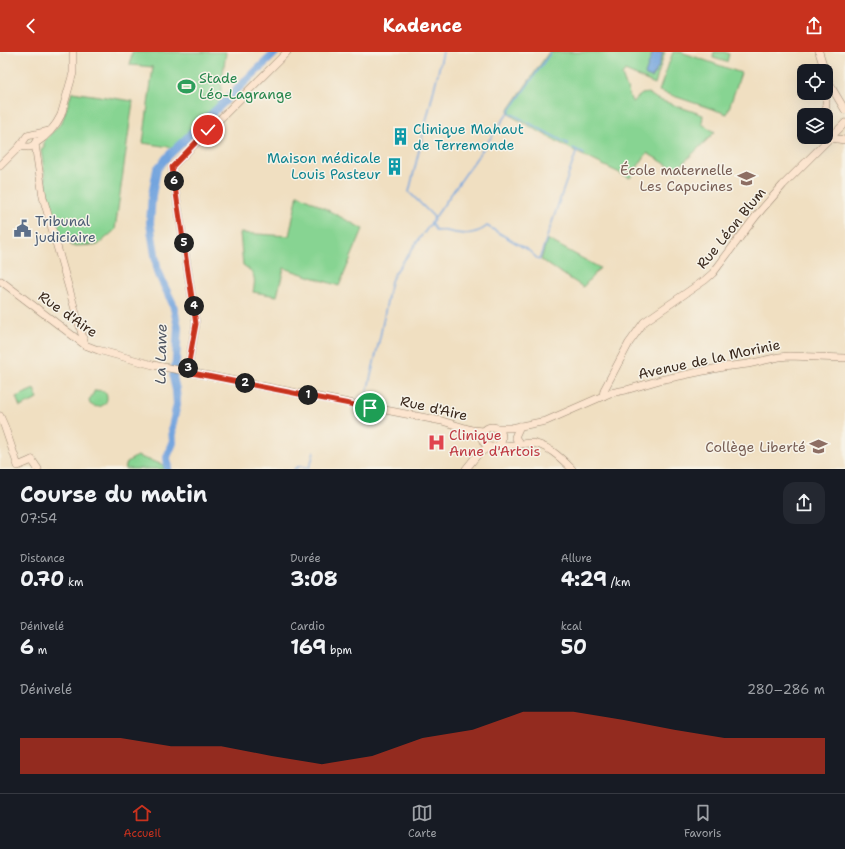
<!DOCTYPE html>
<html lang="fr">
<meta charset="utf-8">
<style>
:root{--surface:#171b24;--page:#242831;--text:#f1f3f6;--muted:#9ea1a6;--line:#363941;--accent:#c8321e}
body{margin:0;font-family:"Shantell Sans",sans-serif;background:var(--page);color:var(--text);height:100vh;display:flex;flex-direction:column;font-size:15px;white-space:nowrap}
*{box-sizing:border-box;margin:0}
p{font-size:13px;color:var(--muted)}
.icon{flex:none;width:22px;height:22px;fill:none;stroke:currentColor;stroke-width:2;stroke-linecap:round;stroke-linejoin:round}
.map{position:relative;height:417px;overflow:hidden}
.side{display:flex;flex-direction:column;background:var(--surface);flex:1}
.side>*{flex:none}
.tools{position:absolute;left:797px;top:12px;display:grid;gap:8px}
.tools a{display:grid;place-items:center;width:36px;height:36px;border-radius:8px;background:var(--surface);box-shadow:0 4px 16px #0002;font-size:20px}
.pin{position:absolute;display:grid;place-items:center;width:34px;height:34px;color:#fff;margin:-17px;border:2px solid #fff;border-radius:50%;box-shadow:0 1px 4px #0007}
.km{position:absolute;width:20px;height:20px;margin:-10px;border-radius:50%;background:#222;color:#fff;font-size:11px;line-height:20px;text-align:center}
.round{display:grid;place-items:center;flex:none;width:42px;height:42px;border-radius:12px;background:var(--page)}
.headline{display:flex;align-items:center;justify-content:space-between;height:68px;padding:0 20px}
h1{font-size:22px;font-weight:700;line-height:30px}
.figures{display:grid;grid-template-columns:repeat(3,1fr);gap:6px;height:68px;padding:4px 20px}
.figures div{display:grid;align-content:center}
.figures b{font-size:20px;font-weight:700}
.figures small{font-size:11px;font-weight:400}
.figures p{font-size:11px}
.chart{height:112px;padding:8px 20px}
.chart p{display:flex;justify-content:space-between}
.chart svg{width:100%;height:72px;margin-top:4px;fill:var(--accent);opacity:.7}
header{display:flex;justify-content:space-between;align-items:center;height:52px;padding:0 20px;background:var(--accent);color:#fff;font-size:18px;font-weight:700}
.menu{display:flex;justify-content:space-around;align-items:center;height:56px;border-top:1px solid var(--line);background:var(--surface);font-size:11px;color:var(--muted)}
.menu a{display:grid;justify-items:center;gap:2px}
.menu .on{color:var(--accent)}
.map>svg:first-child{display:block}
</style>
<header><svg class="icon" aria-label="back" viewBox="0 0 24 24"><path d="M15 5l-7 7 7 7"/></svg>Kadence<svg class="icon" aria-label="share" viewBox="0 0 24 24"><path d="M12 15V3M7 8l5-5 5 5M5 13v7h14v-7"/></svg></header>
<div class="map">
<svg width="845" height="417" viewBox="0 0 845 417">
<rect width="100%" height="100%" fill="#f7f3e8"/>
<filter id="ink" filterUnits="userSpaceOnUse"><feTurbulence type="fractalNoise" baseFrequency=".025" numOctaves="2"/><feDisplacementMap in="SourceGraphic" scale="8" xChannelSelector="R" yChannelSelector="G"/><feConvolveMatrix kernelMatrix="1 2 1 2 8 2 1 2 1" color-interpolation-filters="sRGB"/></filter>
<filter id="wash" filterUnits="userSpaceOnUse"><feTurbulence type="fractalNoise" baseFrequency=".012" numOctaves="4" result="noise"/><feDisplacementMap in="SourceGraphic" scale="16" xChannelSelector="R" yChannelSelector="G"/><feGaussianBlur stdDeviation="0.9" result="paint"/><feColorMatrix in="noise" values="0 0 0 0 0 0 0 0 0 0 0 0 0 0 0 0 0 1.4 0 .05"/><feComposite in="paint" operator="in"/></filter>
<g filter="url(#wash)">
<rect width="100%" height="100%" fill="#f0dfc1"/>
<g fill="#87d492" stroke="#617f58">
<path d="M132,0H226L219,52L176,96L143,91L153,15L130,13Z"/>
<path d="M549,0H665L655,32L625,19L622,23L632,50L642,42L648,41L657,47L703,63L702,72L715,80L676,118L647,101L630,126L578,101L513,65L508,59Z"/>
<path d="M673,0H681L741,21L727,62L659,39Z"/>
<path d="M714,0H725L729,2L727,10H726L713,6Z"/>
<path d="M72,40L133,49L115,178L98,193L71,194L66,183L59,186L47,141L41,97L44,95V89L62,70Z"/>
<path d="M298,142L363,177L339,234L284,216L277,244L253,240C256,226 255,221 243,213L240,181L289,184Z"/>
<path d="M547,187L600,216L583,235L541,208Z"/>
<path d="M34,337L38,347L20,355L16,345Z"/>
<path d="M95,338L104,339C113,349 100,360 90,352L89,349Z"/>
<path d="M137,404L164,413V417H125L127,410Z"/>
</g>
<path fill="#73a4de" stroke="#57677e" d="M653,0H663L658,16L652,26L646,24L645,22Z"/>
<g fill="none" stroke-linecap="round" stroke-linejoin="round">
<g stroke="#73a4de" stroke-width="1.5">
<path d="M510,61L568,92"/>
<path d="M573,96L584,102"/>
<path d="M434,167L433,164L409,140L443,0"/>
<path d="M431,171L436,179C443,177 449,180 456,181C466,183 479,181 487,174L528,198L539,208L577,98"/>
<path d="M424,181L551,0"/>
<path d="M365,349L380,285L391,229L395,221L422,183"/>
<path d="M294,417L300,414L306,416L309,415L312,408L314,399"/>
</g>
<path stroke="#73a4de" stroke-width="8" d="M168,417L167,405L173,391L172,375L177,352L176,338L173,325L176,308L178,275L173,252L158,221L150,171L152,143L157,117L168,104L276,0"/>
</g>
</g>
<g filter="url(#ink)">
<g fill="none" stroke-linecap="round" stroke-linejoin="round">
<defs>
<g id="secondary">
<path d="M819,0L825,19"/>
<path d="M826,22L833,38L845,58"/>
<path d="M827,27C826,44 824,71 830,86"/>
<path d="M830,86L845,88"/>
<path d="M36,91C46,85 56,74 61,63L73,21V0"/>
<path d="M35,92L43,145L85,293"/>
<path d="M20,94C26,95 34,97 36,89"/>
<path d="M0,114L20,94L27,84L49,79"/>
<path d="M1,229L85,293L98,298L153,313L442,369L472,378L483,379"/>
<path d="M187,320L196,272L172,115L287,0"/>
<path d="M603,344L604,338L629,291L644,270L705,228L713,221L756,164L783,133L845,71"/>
<path d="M0,364L4,373L18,414L32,408"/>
<path d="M520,374L515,385L520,392"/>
<circle cx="492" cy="385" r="10"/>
<path d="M497,376H511L546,369L610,341L626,338L660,328L723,315L748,312L779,305L789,304L845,306"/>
<path d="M498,394C509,394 519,392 529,391C546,391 561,406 572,417"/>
<path d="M32,408L38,417"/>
<path d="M466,417L478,402L489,395"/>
</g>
</defs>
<use href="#secondary" stroke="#968470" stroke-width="8"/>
<use href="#secondary" stroke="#fce5cf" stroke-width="7"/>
</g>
</g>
<g fill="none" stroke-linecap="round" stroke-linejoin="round" filter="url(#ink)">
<defs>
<path id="route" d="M208,78L172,115L196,272L187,320L370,356"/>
</defs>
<use href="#route" stroke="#fff" stroke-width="8"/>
<use href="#route" stroke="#c8321e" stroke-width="5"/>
</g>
<defs>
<symbol id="stadium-bare" viewBox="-9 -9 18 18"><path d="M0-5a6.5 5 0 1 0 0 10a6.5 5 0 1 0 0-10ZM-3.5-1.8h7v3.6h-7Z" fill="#2e9e5b" stroke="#f7f3e8" stroke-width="2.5" paint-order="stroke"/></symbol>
<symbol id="building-bare" viewBox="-9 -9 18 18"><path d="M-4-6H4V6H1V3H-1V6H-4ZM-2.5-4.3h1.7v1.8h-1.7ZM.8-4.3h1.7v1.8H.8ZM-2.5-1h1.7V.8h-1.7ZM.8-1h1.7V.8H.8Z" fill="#0f9aa8" stroke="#f7f3e8" stroke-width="2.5" paint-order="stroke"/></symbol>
<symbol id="school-bare" viewBox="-9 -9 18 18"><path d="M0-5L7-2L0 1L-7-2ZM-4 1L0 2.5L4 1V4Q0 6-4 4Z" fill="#8d6e63" stroke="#f7f3e8" stroke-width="2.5" paint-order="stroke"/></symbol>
<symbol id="civic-bare" viewBox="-9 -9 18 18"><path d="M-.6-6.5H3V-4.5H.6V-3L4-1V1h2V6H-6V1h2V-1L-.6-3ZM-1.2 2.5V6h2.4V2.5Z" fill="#5c6f8a" stroke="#f7f3e8" stroke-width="2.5" paint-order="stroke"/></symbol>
<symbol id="hospital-bare" viewBox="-9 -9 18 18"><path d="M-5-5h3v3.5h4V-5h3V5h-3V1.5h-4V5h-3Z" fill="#e0444e" stroke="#f7f3e8" stroke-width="2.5" paint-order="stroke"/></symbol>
</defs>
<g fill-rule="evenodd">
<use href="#stadium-bare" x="174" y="22" width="25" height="25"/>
<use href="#building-bare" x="388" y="72" width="25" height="25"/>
<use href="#building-bare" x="382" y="102" width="25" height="25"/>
<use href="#school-bare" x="734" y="114" width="25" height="25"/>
<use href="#civic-bare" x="10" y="164" width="25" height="25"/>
<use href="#hospital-bare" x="424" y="378" width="25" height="25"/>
<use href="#school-bare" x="806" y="382" width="25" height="25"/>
</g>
<g text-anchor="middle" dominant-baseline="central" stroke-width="3" stroke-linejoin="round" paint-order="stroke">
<g font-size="14" fill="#27864d" stroke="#f7f3e8" text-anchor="start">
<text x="199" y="26">Stade<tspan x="199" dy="16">Léo-Lagrange</tspan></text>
</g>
<g font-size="14" fill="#0d838f" stroke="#f7f3e8" text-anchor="start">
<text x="413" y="77">Clinique Mahaut<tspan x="413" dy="16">de Terremonde</tspan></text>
<text x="381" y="106" text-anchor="end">Maison médicale<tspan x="381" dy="16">Louis Pasteur</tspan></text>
</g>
<g font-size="14" fill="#785e54" stroke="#f7f3e8" text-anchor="end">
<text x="733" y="118">École maternelle<tspan x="733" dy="16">Les Capucines</tspan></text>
<text x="806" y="395">Collège Liberté</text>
</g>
<g font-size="14" fill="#4e5e75" stroke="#f7f3e8" text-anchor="start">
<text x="35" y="169">Tribunal<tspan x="35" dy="16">judiciaire</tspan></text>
</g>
<g font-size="14" fill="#3b2a1e" stroke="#f7f3e8">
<text transform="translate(731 176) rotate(-51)">Rue Léon Blum</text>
<text transform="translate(68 262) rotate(35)">Rue d'Aire</text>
<text transform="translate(709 307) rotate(-12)">Avenue de la Morinie</text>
<text transform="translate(434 356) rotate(13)">Rue d'Aire</text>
</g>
<g font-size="14" fill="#be3a42" stroke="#f7f3e8" text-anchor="start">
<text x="449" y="383">Clinique<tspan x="449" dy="16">Anne d'Artois</tspan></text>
</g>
<g font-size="15" font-style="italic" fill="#4f5561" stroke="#f7f3e8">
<text transform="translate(161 302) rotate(-89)">La Lawe</text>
</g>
</g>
</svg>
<div class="tools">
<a><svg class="icon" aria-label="locate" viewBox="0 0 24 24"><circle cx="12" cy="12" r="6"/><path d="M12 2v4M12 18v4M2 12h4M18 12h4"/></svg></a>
<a><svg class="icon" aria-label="layers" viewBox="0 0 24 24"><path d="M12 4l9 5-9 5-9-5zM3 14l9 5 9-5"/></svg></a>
</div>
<div class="pin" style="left:370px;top:356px;background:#1e9e55"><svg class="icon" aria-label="arrive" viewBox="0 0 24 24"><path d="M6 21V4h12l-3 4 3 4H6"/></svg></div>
<div class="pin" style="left:208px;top:78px;background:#d93025"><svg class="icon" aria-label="check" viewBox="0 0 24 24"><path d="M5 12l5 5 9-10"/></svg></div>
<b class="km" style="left:308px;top:343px">1</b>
<b class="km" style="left:245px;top:331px">2</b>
<b class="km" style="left:188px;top:316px">3</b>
<b class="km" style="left:194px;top:254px">4</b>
<b class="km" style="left:184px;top:191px">5</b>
<b class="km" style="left:174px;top:129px">6</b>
</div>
<section class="side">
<div class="headline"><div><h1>Course du matin</h1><p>07:54</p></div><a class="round"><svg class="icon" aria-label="share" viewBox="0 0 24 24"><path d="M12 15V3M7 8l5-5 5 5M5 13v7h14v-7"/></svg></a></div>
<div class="figures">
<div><p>Distance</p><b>0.70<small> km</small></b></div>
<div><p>Durée</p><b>3:08</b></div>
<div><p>Allure</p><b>4:29<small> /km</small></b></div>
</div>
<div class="figures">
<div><p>Dénivelé</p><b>6<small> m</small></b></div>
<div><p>Cardio</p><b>169<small> bpm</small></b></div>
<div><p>kcal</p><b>50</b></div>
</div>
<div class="chart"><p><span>Dénivelé</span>280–286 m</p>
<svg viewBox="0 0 160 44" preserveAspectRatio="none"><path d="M0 44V22L10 22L20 22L30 27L40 27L50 33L60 38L70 33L80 22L90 17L100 6L110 6L120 11L130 17L140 22L150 22L160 22V44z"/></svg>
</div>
</section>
<nav class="menu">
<a class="on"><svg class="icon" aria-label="home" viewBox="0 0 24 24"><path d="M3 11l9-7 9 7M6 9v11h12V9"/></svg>Accueil</a>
<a><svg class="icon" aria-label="map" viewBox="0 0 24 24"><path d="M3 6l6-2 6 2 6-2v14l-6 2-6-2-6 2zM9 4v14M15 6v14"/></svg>Carte</a>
<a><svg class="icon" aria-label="saved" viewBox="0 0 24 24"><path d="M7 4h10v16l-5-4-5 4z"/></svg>Favoris</a>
</nav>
